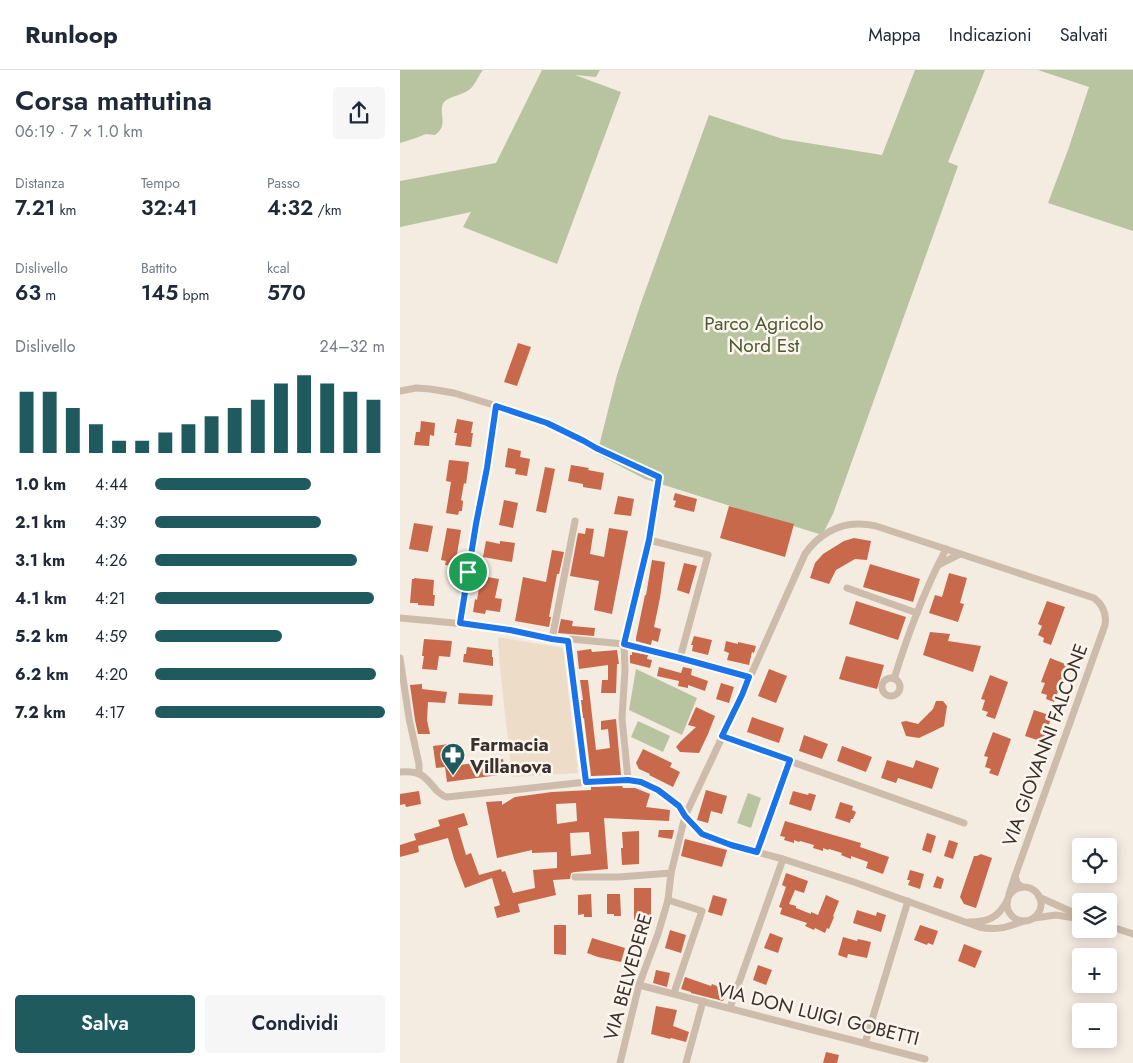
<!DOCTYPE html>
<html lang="it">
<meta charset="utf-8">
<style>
:root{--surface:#fff;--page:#f6f6f7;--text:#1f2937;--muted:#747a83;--line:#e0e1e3;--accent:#1f5a5e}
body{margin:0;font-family:Jost,sans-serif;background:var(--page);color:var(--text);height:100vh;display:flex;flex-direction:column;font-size:19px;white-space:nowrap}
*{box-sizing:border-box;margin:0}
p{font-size:16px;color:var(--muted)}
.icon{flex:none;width:28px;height:28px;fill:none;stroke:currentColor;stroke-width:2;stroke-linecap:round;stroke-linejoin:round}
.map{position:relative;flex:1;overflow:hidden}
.drawer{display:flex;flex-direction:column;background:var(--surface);width:400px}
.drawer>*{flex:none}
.controls{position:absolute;left:672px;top:768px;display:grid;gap:10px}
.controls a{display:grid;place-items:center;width:45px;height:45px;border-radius:5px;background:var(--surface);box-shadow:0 2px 12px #0003;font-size:25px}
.pin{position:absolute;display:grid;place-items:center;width:42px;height:42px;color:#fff;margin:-21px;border:2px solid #fff;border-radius:50%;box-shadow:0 1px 5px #0007}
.round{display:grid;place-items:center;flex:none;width:52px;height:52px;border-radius:5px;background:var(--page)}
.summary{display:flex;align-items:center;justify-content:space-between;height:85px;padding:0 15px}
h1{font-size:28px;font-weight:600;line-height:38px}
.metrics{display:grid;grid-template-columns:repeat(3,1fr);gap:8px;height:85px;padding:5px 15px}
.metrics div{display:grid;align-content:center}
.metrics b{font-size:21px;font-weight:600}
.metrics small{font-size:14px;font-weight:400}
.metrics p{font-size:14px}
.chart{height:140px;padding:10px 15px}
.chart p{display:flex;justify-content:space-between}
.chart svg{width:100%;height:90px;margin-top:5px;stroke:var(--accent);stroke-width:6}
.button{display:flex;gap:10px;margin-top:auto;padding:10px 15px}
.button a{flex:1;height:58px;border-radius:5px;background:var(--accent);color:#fff;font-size:20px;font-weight:600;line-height:58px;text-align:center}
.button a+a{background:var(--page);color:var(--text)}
ul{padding:0 15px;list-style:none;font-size:16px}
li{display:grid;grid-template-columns:80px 60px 1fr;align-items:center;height:38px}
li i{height:12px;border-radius:6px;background:var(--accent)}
header{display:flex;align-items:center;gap:30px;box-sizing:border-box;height:70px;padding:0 25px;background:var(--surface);border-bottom:1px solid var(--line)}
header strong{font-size:24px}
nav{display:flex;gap:28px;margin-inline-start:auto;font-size:18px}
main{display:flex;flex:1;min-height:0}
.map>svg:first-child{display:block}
</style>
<header>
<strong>Runloop</strong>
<nav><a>Mappa</a><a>Indicazioni</a><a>Salvati</a></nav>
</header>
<main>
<section class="drawer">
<div class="summary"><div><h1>Corsa mattutina</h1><p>06:19 · 7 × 1.0 km</p></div><a class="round"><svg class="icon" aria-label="share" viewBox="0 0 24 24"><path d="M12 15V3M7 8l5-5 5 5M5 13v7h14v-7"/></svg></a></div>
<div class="metrics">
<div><p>Distanza</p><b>7.21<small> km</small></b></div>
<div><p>Tempo</p><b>32:41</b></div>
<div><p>Passo</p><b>4:32<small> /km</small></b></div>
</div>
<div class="metrics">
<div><p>Dislivello</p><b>63<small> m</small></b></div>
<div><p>Battito</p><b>145<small> bpm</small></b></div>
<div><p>kcal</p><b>570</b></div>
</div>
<div class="chart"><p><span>Dislivello</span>24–32 m</p>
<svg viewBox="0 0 160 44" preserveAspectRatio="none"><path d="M5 44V14M15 44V14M25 44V22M35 44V30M45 44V38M55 44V38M65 44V34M75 44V30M85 44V26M95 44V22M105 44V18M115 44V10M125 44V6M135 44V10M145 44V14M155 44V18"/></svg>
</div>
<ul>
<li><b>1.0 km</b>4:44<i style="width:68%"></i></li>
<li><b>2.1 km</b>4:39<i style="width:72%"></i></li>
<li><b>3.1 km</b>4:26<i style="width:88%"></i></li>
<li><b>4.1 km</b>4:21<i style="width:95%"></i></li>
<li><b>5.2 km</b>4:59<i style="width:55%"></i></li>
<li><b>6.2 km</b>4:20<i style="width:96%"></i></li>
<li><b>7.2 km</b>4:17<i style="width:100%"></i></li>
</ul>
<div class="button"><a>Salva</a><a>Condividi</a></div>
</section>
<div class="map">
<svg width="733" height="993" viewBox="0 0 733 993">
<rect width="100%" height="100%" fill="#f4ebe1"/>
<g fill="#b8c4a0">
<path d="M0,0H83C78,6 76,14 69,20C62,25 48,27 44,32C37,42 50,55 35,65L26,64L16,68L0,73Z"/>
<path d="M142,0H200L196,7L175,5L221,22L157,194L63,157L71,142L0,157V111L96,93Z"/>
<path d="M515,0H585L548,92L558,96L433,444L422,465L245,409L197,384L217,305L242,230L309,45L383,69L482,85Z"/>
<path d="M638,0H733V161L648,133L668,80L689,17Z"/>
<path d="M236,599L297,628L282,665L229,640Z"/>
<path d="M238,651L270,666L263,682L231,667Z"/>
<path d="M348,723L361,728L351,758L337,753Z"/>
</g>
<path fill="#ecdcc8" d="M98,567L163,578L178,703L112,707L100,598Z"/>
<g fill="#c8694b" fill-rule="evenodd">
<path d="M118,273L131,277L117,316L104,312Z"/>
<path d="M57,349L73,352L71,363H73L71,377L55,375L57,363H54Z"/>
<path d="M21,351L35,353L34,366L30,365L29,376L14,375L16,362H20Z"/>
<path d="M108,378L121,381L120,387L130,389L127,406L115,404L116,399L105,397Z"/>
<path d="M49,390L69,392L66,414L64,413L61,430L63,431L62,441H59L58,445L46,443L51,412L46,411Z"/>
<path d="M171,395L189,398L188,400L204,403L201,420L183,417V414L168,411Z"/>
<path d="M145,397L155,399L146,443L136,441Z"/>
<path d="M275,423L297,429L294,442L274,437L276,431L273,430Z"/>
<path d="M218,426L234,429L231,446L214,444Z"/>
<path d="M104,430L118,433L113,458L99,455Z"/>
<path d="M329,436L394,454L385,487L320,468Z"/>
<path d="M14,453L33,456L28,482L9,479Z"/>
<path d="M47,458L61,460L55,496L45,495L46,491L41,490Z"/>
<path d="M186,458L194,459L190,484L204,487L209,458L228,461L212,544L194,540L199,511L170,506L178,463L185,464Z"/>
<path d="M454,468L471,471L467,490L455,489L436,500L429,514L410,508L415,493L423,484L444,471Z"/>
<path d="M86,471L100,474V471L115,473L112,492L83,487Z"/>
<path d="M152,480L164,482L159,504H157L149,547H151L149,557L115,551L123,507L146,512Z"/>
<path d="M252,490L265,492L260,528L254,557L261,559L258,572L252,570L251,575L236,571V568L245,525H246Z"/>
<path d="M284,493L297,496L289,524L277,520Z"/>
<path d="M470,494L520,509L513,532L463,517Z"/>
<path d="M549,503L567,508L560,533L564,534L558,552L529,543L535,525L542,527Z"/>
<path d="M81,506L99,509L95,528L102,529L100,542L86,540L85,544L73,542L75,529L77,530Z"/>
<path d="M14,508L34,510L33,525H35L34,536L18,535V533H10L12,509H14Z"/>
<path d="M456,531L506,547L498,570L449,554Z"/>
<path d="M647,531L665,537L651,575L643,572L644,568L638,565L642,556L638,554Z"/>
<path d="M161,549L173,551L172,556L195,558L194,566L158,563Z"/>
<path d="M530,562L550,564L548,571L581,576L573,602L523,585Z"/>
<path d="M294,566L312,570L308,585L292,581L293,575H291Z"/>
<path d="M24,569L52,571L50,587L39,586L37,600L22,599L24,586H22Z"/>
<path d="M326,571L338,574V572L356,576L354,583L352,582L349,595L327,590L329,583L324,581Z"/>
<path d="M67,577L92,580V587H93V596L63,592L64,584H66Z"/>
<path d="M191,579L192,582L217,580L219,594H217L216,623H201L202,610H208V595L179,599L177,581Z"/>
<path d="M232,582L248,585L247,589L252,590L250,598L230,593V585H232Z"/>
<path d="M446,586L484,595L477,619L439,609Z"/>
<path d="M650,588L668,595L654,632L646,629L647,625L641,623L645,613L641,612Z"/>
<path d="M259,597L281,603L283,597L292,599L291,605L308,611L305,621L288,615V618L278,616L279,611L257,606Z"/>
<path d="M369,599L387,606L376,633L358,626Z"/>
<path d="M590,605L608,612L595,649L586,646L588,642L582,640L585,630L581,629Z"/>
<path d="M180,610H188L196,680L210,678L208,659L201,660V651L216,649L221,705L191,706L184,648H183L182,641L181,630H183Z"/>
<path d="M321,613L334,617L329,633L316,629Z"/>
<path d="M22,614V619L47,622L45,633L28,632L27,650L30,664H18L15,650L10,615Z"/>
<path d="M59,623L93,625L92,636L58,634Z"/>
<path d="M536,631H543L547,636L544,656L519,668L506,666L501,652L506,651L518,654L533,639Z"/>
<path d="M296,637L315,646L308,664L299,683L280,682L276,677L281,671L296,657L288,655Z"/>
<path d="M634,640L652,646L643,672L625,666Z"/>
<path d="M352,647L384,658L379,673L347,662Z"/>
<path d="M593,662L611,669L598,706L589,703L591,699L585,697L588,687L584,686Z"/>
<path d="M404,665L428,674L422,689L399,681Z"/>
<path d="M49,674L52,696L103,689L106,704L47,712L45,697L36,698L33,676Z"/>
<path d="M442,676L472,687L466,702L437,691Z"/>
<path d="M243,679L272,693L270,697L280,702L273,717L249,705L250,704L239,699L236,693Z"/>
<path d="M487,690L513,698L516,690L539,698L532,719L498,708L496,713L481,708Z"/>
<path d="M222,716L223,718H235L250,724L246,737L270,740L269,751L204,748L208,799L175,802L171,803L170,809L153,810L156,825L118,834L120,842L97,848L94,837L100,835L92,808L65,818L54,789L48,768L18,776L19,782L0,787V775L16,770L14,764L40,756L38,750L64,743L68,755L58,758L66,785L71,783L79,805L101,799L102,802L105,801L113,823L135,818L133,800L157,798V782L132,783V780L97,788L86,732L102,731V735L115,727L152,722L191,720V717ZM176,733L177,751L157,754L156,734ZM189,762L191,784L171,786L170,763Z"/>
<path d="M306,720L327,726L322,744L311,741L308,753L297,750Z"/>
<path d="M19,721L21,734L6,737L5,734L0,735V724Z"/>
<path d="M393,721L408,725L409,723L416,725L411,741L389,734Z"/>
<path d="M440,732L453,736L452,740L456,742L453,749H451L450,753L435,748Z"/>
<path d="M385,751L461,773L460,777L489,787L483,804L466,798L468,792L451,786V789L441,785L442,783L429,779L428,780L423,778V781L413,778L414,775L400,771L399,772L394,770V773L384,770L385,767L380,766Z"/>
<path d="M259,760H274L272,769L258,767Z"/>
<path d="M239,761V794L222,795L221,778H223L222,762Z"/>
<path d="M527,763L536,766L531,783L522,780Z"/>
<path d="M285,769L327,780L322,797L281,786Z"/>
<path d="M549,770L558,773L553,789L544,786Z"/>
<path d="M581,784L592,788L576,838L564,834L560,827L574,786H577Z"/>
<path d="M510,800L524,804L520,819L508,815L510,810H507Z"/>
<path d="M386,803L408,811L404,823L395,820L389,834L396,836V838L411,844V842L418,845L426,825L439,831L433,846L434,847L429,859L427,858L425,863L415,858L414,860L405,856L407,853L380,844L382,838L379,837L386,817L382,815Z"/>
<path d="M537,806L544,809L541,819L533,817Z"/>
<rect x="234" y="818" width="17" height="32"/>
<path d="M191,824L192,847H184V844L178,845V825Z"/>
<path d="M207,824H220L221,846H214V844H207Z"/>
<path d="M313,825L327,829L322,846L308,842Z"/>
<path d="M457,840L476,846L477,842L486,845L481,862L453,853Z"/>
<path d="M154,855H166V885L154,884Z"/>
<path d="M520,855L538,861L533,875L528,873L527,875L514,870Z"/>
<path d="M270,860L286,865L281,883L265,878Z"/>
<path d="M370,863L383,868L378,883L364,878Z"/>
<path d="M443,867L457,871L458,869L471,872L467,888L448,884L447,888L438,885Z"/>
<path d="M192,868L225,878L221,892L198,887L187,883Z"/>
<path d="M564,874L582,881L575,898L558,891Z"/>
<path d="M358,895L372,900L366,915L353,910Z"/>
<path d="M256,900L270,903L267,917L253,913Z"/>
<path d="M285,907L311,916L312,914L328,921L323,931L291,923V922L281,919Z"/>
<path d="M256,936L277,940L273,956L289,962L286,972L271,968L270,969L251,964Z"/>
<path d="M426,982L439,985L437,993H423Z"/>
</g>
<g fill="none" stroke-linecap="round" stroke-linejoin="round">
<g stroke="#cdbbac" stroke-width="7">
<path d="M0,321L16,318L30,319L54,323L97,336L147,353L184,371L196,378L259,407L249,470L224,574L225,600L222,648L228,710"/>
<path d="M249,470L308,485L280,588"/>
<path d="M546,479L538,495L560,484"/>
<path d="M447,518L517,543"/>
<path d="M0,548C46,552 92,556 137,566C147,568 161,573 171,569L224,574L280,588L349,607"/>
<path d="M60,553L76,454L87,398L97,336"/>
<path d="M152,569L175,451"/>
<path d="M168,571L186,712"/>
<path d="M0,588L9,648L19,694V703"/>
<circle cx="491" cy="617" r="9"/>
<path d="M494,609C506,570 520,532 538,495"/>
<path d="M322,667L564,753"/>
<path d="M0,702C20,700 25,706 37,721C41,724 42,726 47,727L186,712L228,710L241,711L258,720L279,736L285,746L302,764L331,775L383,789L454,812L579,857C597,861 607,857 624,851"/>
<path d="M357,782L390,690"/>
<path d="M175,807H219L271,803"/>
<circle cx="624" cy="834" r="17"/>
<path d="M609,824L615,806L617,813L622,817"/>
<path d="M639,827L681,846"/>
<path d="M268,830L302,841L275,920"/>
<path d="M634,848L656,845L681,849"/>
<path d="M569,852C588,852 598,848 607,831"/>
<path d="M709,856L733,864"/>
<path d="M239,915L525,989"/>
<path d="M331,935L383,789"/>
<path d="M465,973L508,831"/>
<path d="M220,993L239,915L258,864L268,830L271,803L285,746L342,625L405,484C417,466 438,453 460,454C465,454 471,455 476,456L694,528C703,535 707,543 705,555L615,806"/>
<path d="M286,993L303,931"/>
</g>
</g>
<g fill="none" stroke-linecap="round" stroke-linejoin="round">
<defs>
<path id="route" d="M96,336L147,353L184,371L196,378L259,407L249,470L224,574L280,588L349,607L342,625L322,666L390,690L357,782L331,775L302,764L285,746L279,736L258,720L241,712L228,710L186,712L168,571L152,569L110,560L60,553L76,454L87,398Z"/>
</defs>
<use href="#route" stroke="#fff" stroke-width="10"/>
<use href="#route" stroke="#1a73e8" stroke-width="6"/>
</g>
<defs>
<symbol id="pharmacy-pin" viewBox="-11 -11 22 30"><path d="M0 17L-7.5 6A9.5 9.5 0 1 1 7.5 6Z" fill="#1f5a5e" stroke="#fbf5ee"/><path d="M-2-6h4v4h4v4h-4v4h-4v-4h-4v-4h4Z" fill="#fff"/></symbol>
</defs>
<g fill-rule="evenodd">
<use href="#pharmacy-pin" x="39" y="671" width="28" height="38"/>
</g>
<g text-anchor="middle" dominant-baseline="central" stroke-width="5" stroke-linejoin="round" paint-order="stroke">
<g font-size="19" fill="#4a5a2e" stroke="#fbf5ee">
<text x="364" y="253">Parco Agricolo<tspan x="364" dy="22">Nord Est</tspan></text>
</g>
<g font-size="19" font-weight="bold" fill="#3b302b" stroke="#fbf5ee" text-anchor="start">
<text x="70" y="674">Farmacia<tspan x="70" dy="22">Villanova</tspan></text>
</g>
<g font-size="19" fill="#3b302b" stroke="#fbf5ee">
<text transform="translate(645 675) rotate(-70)">VIA GIOVANNI FALCONE</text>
<text transform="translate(228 907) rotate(-74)">VIA BELVEDERE</text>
<text transform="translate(418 944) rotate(14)">VIA DON LUIGI GOBETTI</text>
</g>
</g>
</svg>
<div class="controls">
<a><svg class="icon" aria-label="locate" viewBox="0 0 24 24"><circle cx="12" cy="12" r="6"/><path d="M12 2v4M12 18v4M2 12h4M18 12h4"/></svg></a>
<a><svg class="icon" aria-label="layers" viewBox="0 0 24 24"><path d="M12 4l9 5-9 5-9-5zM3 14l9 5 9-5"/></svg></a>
<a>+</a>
<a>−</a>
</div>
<div class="pin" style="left:68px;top:502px;background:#1e9e55"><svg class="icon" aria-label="arrive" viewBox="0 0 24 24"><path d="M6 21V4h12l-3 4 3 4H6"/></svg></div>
</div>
</main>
